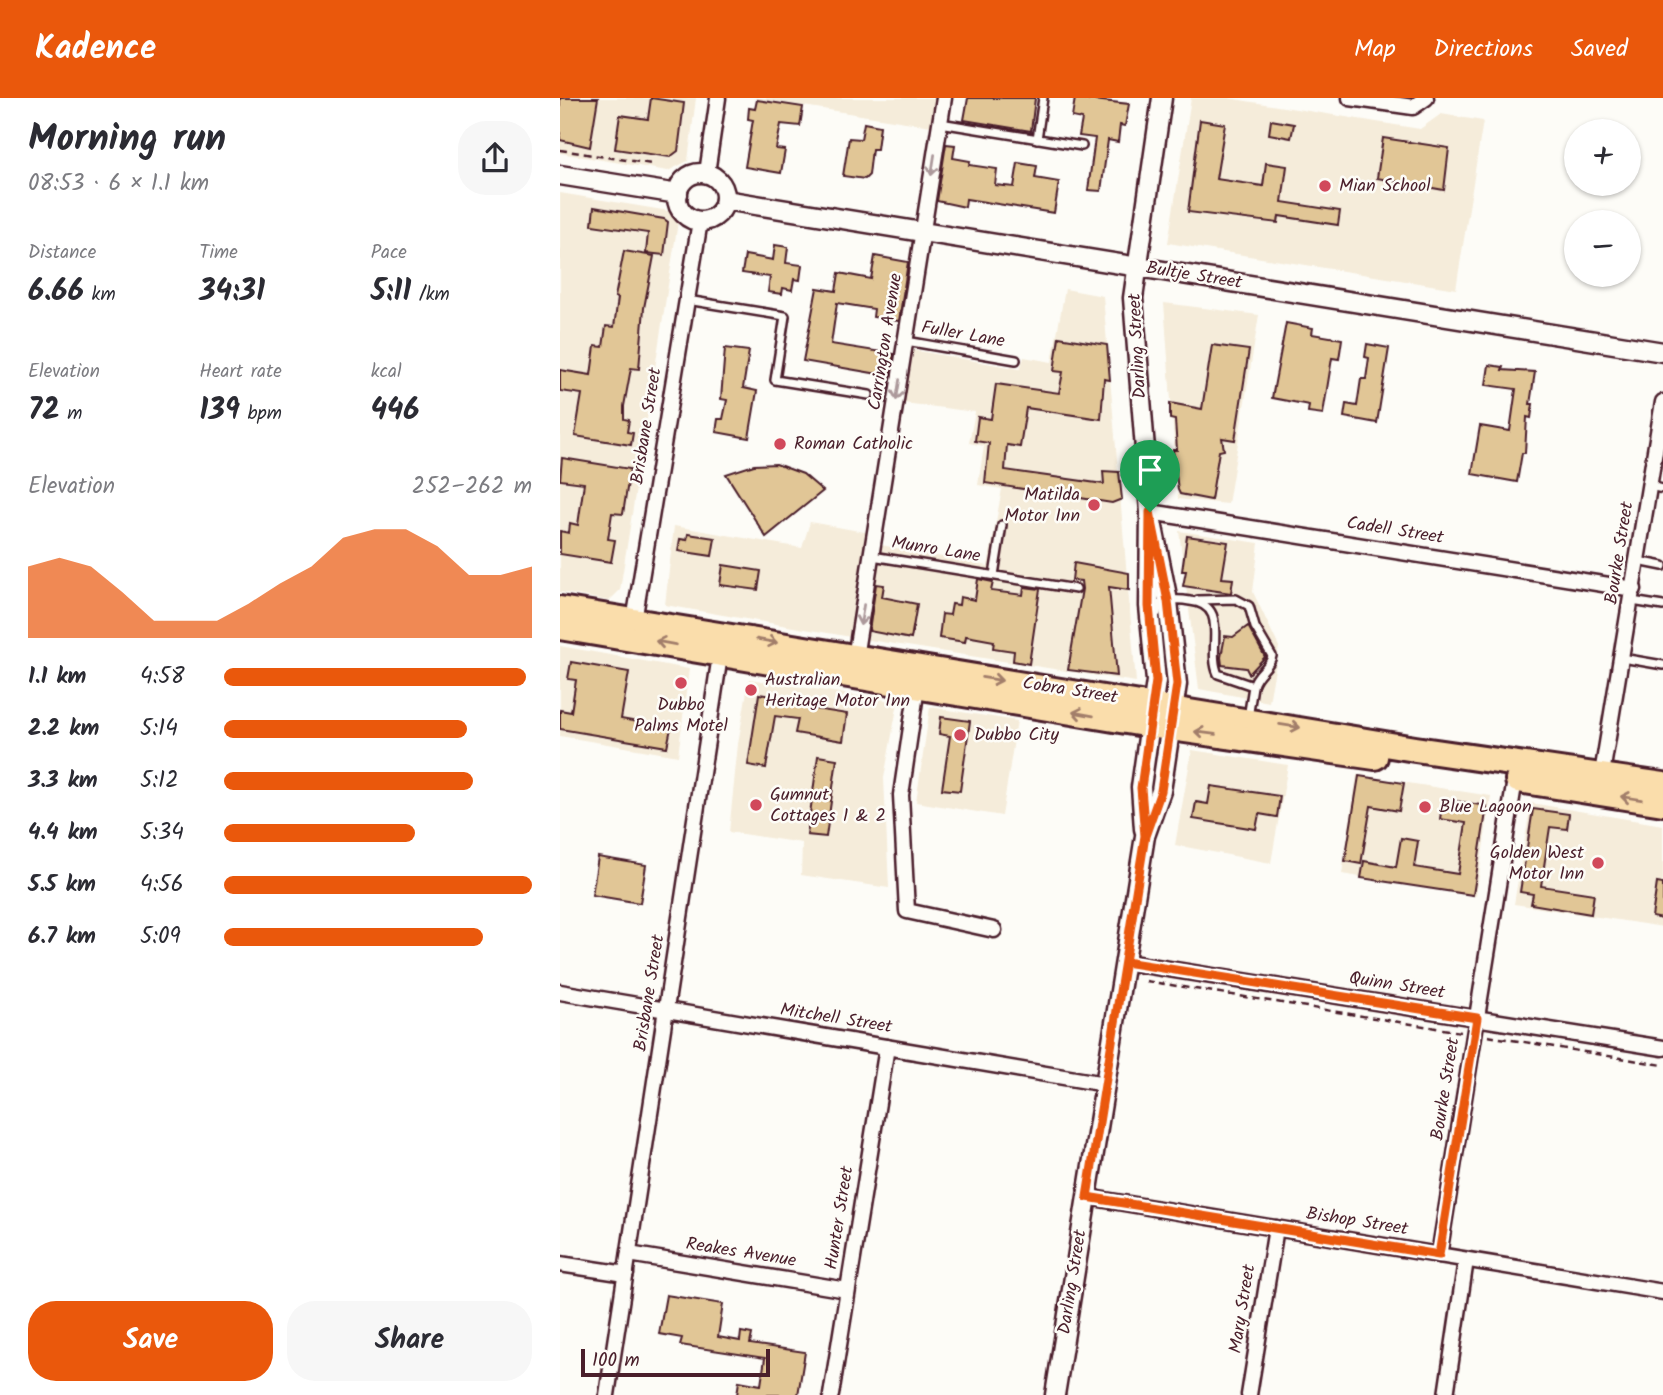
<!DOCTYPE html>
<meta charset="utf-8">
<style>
:root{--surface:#fff;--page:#f7f7f7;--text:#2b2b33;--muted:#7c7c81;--accent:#ea580c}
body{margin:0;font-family:Kalam,sans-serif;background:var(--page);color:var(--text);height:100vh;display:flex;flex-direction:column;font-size:26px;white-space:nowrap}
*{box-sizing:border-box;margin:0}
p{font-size:23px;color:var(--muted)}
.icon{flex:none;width:38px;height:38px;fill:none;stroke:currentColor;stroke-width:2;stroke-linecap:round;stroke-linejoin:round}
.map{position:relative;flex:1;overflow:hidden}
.sheet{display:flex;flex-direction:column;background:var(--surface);width:560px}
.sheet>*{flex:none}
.tools{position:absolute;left:1004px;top:21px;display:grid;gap:14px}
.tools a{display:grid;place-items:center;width:77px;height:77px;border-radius:50%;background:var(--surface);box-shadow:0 2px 5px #0004;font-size:35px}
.scale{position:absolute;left:21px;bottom:18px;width:189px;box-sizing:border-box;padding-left:7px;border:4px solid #4a1f2b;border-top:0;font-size:19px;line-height:24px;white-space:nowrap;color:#4a1f2b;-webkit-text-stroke:5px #fdfcf7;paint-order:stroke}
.pin{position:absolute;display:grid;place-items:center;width:60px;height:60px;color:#fff;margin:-72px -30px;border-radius:50% 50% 50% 0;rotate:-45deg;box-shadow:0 0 7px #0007}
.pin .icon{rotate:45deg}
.round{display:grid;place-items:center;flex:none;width:74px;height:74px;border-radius:28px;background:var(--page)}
.head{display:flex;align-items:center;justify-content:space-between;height:119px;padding:0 28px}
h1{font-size:38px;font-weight:700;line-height:52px}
.metrics{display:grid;grid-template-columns:repeat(3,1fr);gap:10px;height:119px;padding:7px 28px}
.metrics div{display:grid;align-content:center}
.metrics b{font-size:30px;font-weight:700}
.metrics small{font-size:19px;font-weight:400}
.metrics p{font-size:19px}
.chart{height:196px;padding:14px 28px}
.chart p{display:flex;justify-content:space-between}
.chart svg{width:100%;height:126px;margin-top:7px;fill:var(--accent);opacity:.7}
.action{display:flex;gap:14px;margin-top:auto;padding:14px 28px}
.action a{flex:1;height:80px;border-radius:28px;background:var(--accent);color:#fff;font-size:28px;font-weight:700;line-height:80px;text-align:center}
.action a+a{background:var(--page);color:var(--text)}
ul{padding:0 28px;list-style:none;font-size:23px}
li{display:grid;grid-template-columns:112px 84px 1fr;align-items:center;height:52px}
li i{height:18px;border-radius:9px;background:var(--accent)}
header{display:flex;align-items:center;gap:42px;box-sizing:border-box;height:98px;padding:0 35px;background:var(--accent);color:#fff}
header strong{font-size:33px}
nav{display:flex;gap:38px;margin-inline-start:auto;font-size:24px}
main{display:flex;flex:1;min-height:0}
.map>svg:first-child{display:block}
</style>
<header>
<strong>Kadence</strong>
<nav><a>Map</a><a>Directions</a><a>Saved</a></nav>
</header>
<main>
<section class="sheet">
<div class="head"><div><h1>Morning run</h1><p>08:53 · 6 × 1.1 km</p></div><a class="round"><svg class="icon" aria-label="share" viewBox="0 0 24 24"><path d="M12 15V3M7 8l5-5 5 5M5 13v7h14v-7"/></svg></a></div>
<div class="metrics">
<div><p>Distance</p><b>6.66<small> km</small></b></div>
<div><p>Time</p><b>34:31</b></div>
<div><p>Pace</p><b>5:11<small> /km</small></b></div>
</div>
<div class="metrics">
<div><p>Elevation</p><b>72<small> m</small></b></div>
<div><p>Heart rate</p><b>139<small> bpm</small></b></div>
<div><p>kcal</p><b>446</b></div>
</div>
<div class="chart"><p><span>Elevation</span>252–262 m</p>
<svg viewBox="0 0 160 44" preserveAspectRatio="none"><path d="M0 44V19L10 16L20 19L30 28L40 38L50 38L60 38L70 32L80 25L90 19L100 9L110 6L120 6L130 12L140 22L150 22L160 19V44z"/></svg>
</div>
<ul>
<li><b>1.1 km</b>4:58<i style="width:98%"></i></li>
<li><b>2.2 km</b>5:14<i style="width:79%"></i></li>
<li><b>3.3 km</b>5:12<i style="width:81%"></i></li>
<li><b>4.4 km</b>5:34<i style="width:62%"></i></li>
<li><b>5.5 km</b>4:56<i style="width:100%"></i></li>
<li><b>6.7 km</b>5:09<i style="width:84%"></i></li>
</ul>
<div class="action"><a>Save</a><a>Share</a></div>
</section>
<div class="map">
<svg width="1103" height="1297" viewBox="0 0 1103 1297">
<rect width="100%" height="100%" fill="#fdfcf7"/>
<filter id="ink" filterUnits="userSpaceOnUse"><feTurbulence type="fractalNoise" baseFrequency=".0143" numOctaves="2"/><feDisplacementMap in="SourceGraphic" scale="14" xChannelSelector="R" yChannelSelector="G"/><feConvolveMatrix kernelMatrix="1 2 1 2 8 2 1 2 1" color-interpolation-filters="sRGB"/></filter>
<g filter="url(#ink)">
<g fill="#f5ecda">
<path d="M0,0H136L128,63L108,73L0,55Z"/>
<path d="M192,0H376L371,28Z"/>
<path d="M631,0H668L860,31L881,16L923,23L896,191L608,145Z"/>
<path d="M0,95L109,113L118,124L60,492L49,503L0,494Z"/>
<path d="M505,191L543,198L576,584L303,541L321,447L428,468L442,391L418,387L424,348L409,345L415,314L344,305L353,252L460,271L464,259L492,264Z"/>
<path d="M604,205L699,217L668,406L618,401Z"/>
<path d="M250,424L310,435L291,539L105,507L114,428L242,450Z"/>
<path d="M619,433L699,445L693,494L719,549L709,604L639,591Z"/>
<path d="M0,548L129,571L118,658L0,638Z"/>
<path d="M189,581L338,604L324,680L329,790L241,777L242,745L169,734L178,646Z"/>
<path d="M370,609L457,623L442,718L356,704Z"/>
<path d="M632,652L728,667L711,765L615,747Z"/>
<path d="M797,677L931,698L916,798L782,776Z"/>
<path d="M971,705L1103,727V829L954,806Z"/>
</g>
<g fill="#e1c696" stroke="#4a1f2b" stroke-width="2">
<path d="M0,0H38L30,49L0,42Z"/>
<path d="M91,0L124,5L118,53L110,59L55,51L60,17L88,21Z"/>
<path d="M408,0H475L471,33L404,22Z"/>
<path d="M515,0L569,6L565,28L560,27L558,44L548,42L541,93L528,92L535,40L519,38L522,21L512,19Z"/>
<path d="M197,2L243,9L240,28L221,26L216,51L225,52L221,75L185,69L193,22L188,21L189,10L195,11Z"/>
<path d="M640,22L665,26L656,81L703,88L706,65L727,68L722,104L780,113L778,127L719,118L718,125L628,114Z"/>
<path d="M711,22L734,26L731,40L709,36Z"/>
<path d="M304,25L320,28L317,51H312L309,77L305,81L283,78L289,40L301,41Z"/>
<path d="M823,40L889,50L884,92L817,80Z"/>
<path d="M386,46L395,47L393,60L410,63L409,67L437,71L435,87L454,89L458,65L477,68L475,80L499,84L494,115L406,101L405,109L377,103Z"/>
<path d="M34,109L104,121L108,124L104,157L86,155L88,135L32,127Z"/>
<path d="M215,147L228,149L226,165L242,167L240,182L234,181L232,192L223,190L222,196L208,194L210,179L182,175L185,157L213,162Z"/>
<path d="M64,153L94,158L84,210L79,271L71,270L64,308V321L69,322L67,334L73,335L71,347L15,338L22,296L0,293V272L31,277L35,248L43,249L46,228L54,229L58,200L55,199Z"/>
<path d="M315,158L348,164L339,223L313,219L314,211L277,205L271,246L334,256L330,278L243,263L257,190L276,193L279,175L311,181Z"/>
<path d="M726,225L753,230L752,236L782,241L779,261L772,260L763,316L748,314L749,307L712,300Z"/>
<path d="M499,239L547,247L550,282L544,281L541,321L466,310L460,349L447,347L445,372L544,386L543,373L559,374L562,401L552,405L425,385L429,345L415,343L418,319L431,321L436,286L499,295L503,274L494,273Z"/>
<path d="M807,246L829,250L817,325L784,319L786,306L797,308L801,281H806L809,260L805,259Z"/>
<path d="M652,247L689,252L675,342L662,340L664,352L659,353L651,402L620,396L618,392L613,352H617L615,322L610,321V305L642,311Z"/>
<path d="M165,250L189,253L183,290L197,293L189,340L156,334L158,321H163L167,302L161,301Z"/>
<path d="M929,267L943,269L942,272L975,274L970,306H973L971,320L967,319L965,355H962L957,384L912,376L920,328L950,333L956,291L926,287Z"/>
<path d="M2,360L70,371L63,416L52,415L48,441L55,442L51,464L0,456V433L9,435L10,425L18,427L24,385L0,382Z"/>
<path d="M216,366L243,376L263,393L206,439L166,376L194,367Z"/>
<path d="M128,436L155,440L152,458L118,453L120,441L127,442Z"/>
<path d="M627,438L668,444L662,480L673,481L671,495L623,488L626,473H622Z"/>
<path d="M514,465L569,475V492L549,489L557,578L508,572L522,491L521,483L512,482Z"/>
<path d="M163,467L201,473L198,492L160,487Z"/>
<path d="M418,481L433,484L431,493L463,497L464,489L480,491L469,566L453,563L454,553L433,550L434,543L406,538L405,544L379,540L382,516L390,517L392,506L399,507L400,499L415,502Z"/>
<path d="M316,486L324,487L322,499L357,506L351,541L309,533Z"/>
<path d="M688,528L705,559L689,576L686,570L662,567L661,559L665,538L673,539Z"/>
<path d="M11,564L69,574L61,621L111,630L107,649L0,631V612L11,614L16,582L8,581Z"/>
<path d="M199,596L256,605L255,611L287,616L283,643L235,635L238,621L215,618L206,670L188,667Z"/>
<path d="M381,619L410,623L400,693L382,691L390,638L379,636Z"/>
<path d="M258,658L277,661L266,739L247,737Z"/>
<path d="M799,678L844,685L839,713L811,708L801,766L785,763Z"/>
<path d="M651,688L720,698L717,719L699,716L696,731L633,721L636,704L648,706Z"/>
<path d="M883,701L927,708L913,797L801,780L804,763L836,769L841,740L858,743L854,769L898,776L906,725L880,721Z"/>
<path d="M973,711L1009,716L1007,731L990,729L981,788L1034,796L1031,816L971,806L973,796L960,794Z"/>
<path d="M38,759L86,767L80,805L32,797Z"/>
<path d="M1097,785L1103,786V821L1092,819Z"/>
<path d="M106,1197L163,1206L158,1239L180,1243L181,1234L192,1236L190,1246L245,1254L238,1297H177L179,1283L201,1287L205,1260L120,1247L122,1240L99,1236Z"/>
</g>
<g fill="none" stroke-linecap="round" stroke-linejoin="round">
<defs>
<g id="service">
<path d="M380,25L522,48"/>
<path d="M477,41L483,0"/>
<path d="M127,202L225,218L215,282L309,297"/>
<path d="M346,243L456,262"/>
<path d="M1090,388L1103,391"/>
<path d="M312,458L516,491"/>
<path d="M1078,463L1103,468"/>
<path d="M434,477L442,427"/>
<path d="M638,502L676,501L689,508L695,529L712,558C710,570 696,574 693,588"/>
<path d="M1072,503L1103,508"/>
<path d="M597,515L598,507C607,501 620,501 630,503C671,507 646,551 658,576L693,588L688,620"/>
<path d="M1062,560L1103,567"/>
</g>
<g id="minor">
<path d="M790,0L853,9L866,0"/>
<path d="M147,75L158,0"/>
<path d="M590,414L1074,491"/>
<path d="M73,529L140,123"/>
<path d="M294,566L384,0"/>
<path d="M358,582L341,697L347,813L434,832"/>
<path d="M1041,682L1103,304"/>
<path d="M565,864L1103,950"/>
<path d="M0,894L545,986"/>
<path d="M527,1099L1103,1194"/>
<path d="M69,1156L287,1192"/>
<path d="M879,1157L956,675"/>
<path d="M0,1166L66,1176"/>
<path d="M47,1297L161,551"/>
<path d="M271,1297L327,949"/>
<path d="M689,1297L716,1130"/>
<path d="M886,1297L906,1162"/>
</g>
<g id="tertiary">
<circle cx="141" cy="99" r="24"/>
<path d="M0,77L118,96"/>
<path d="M165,102L1103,254"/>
<path d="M584,731L581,689L596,583L589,508L590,414L573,200L602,0"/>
<path d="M495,1297L585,738L601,693L617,586L608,503L590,414"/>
</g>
<g id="trunk">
<path d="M0,511L855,651L1103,687"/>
<path d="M0,529L590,627L815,659"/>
<path d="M958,682L1103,705"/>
</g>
</defs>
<use href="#service" stroke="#4a1f2b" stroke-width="12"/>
<use href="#minor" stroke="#4a1f2b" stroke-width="19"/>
<use href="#tertiary" stroke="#4a1f2b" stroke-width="23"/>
<use href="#trunk" stroke="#4a1f2b" stroke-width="30"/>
<g stroke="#4a1f2b" stroke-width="2.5" stroke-dasharray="7 5" stroke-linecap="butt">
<path d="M0,52L92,66"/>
<path d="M586,883L901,934"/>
<path d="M928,938L1103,967"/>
</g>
<use href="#service" stroke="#fdfcf7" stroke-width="7"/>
<use href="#minor" stroke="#fdfcf7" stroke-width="14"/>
<use href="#tertiary" stroke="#fdfcf7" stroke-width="18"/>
<use href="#trunk" stroke="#faddab" stroke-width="24"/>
</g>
<defs><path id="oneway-shaft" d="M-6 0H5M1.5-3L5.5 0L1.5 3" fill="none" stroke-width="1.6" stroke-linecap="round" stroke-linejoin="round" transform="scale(1.75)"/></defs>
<g stroke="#ac999b">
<use href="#oneway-shaft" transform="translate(373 67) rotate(99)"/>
<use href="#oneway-shaft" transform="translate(338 292) rotate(99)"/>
<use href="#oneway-shaft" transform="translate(302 517) rotate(99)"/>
</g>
<g stroke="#a27e6b">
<use href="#oneway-shaft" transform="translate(207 543) rotate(10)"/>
<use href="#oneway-shaft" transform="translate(106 545) rotate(-170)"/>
<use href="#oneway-shaft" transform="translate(432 581) rotate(9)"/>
<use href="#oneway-shaft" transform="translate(523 616) rotate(-170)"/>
<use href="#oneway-shaft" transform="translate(730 628) rotate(9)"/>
<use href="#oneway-shaft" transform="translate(645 635) rotate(-172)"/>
<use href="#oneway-shaft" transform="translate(1071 700) rotate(-171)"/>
</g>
</g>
<g fill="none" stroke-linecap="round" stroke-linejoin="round" filter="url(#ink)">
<defs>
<path id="route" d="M590,414L589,508L596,583L581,690L585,738L527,1099L879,1157L917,920L565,864L585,738L601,693L617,586L608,503L590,414"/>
</defs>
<use href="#route" stroke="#fff" stroke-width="14"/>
<use href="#route" stroke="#ea580c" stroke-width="9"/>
</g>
<g fill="#d1495b" stroke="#fdfcf7" stroke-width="2.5">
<circle cx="765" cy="88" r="7"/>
<circle cx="220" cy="346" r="7"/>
<circle cx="534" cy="407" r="7"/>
<circle cx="121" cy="585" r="7"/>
<circle cx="191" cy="592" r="7"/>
<circle cx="400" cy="637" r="7"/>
<circle cx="196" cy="707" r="7"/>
<circle cx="865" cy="709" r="7"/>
<circle cx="1038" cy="765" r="7"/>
</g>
<g text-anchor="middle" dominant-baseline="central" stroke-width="5" stroke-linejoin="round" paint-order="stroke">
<g font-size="18" fill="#4a1f2b" stroke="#fdfcf7" text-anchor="start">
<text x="779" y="88">Mian School</text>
<text x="234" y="346">Roman Catholic</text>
<text x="520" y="397" text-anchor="end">Matilda<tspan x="520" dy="21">Motor Inn</tspan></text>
<text x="205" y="582">Australian<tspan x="205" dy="21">Heritage Motor Inn</tspan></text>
<text x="121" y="607" text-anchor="middle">Dubbo<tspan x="121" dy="21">Palms Motel</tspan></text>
<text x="414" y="637">Dubbo City</text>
<text x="210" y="697">Gumnut<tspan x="210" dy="21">Cottages 1 &amp; 2</tspan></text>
<text x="879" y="709">Blue Lagoon</text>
<text x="1024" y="755" text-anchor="end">Golden West<tspan x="1024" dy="21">Motor Inn</tspan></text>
</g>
<g font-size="18" fill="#4a1f2b" stroke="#fdfcf7">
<text transform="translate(634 178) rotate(9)">Bultje Street</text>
<text transform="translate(403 237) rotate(10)">Fuller Lane</text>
<text transform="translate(326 244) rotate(-81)">Carrington Avenue</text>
<text transform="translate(578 248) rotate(-93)">Darling Street</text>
<text transform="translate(87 328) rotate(-81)">Brisbane Street</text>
<text transform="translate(835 433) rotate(9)">Cadell Street</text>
<text transform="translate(376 452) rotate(9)">Munro Lane</text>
<text transform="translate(1060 455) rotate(-81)">Bourke Street</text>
<text transform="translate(510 593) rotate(9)">Cobra Street</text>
<text transform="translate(837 888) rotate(9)">Quinn Street</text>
<text transform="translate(90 895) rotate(-81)">Brisbane Street</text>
<text transform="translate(276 921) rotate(9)">Mitchell Street</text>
<text transform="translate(886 991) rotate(-81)">Bourke Street</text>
<text transform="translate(280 1120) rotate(-81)">Hunter Street</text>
<text transform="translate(797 1124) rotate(9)">Bishop Street</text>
<text transform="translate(181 1155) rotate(9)">Reakes Avenue</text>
<text transform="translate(513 1184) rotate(-81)">Darling Street</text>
<text transform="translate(683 1211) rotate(-81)">Mary Street</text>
</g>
</g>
</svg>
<div class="tools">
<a>+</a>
<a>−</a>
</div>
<div class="scale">100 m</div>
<div class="pin" style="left:590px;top:414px;background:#1e9e55"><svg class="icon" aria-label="arrive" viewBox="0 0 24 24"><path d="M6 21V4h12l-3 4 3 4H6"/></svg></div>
</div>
</main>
